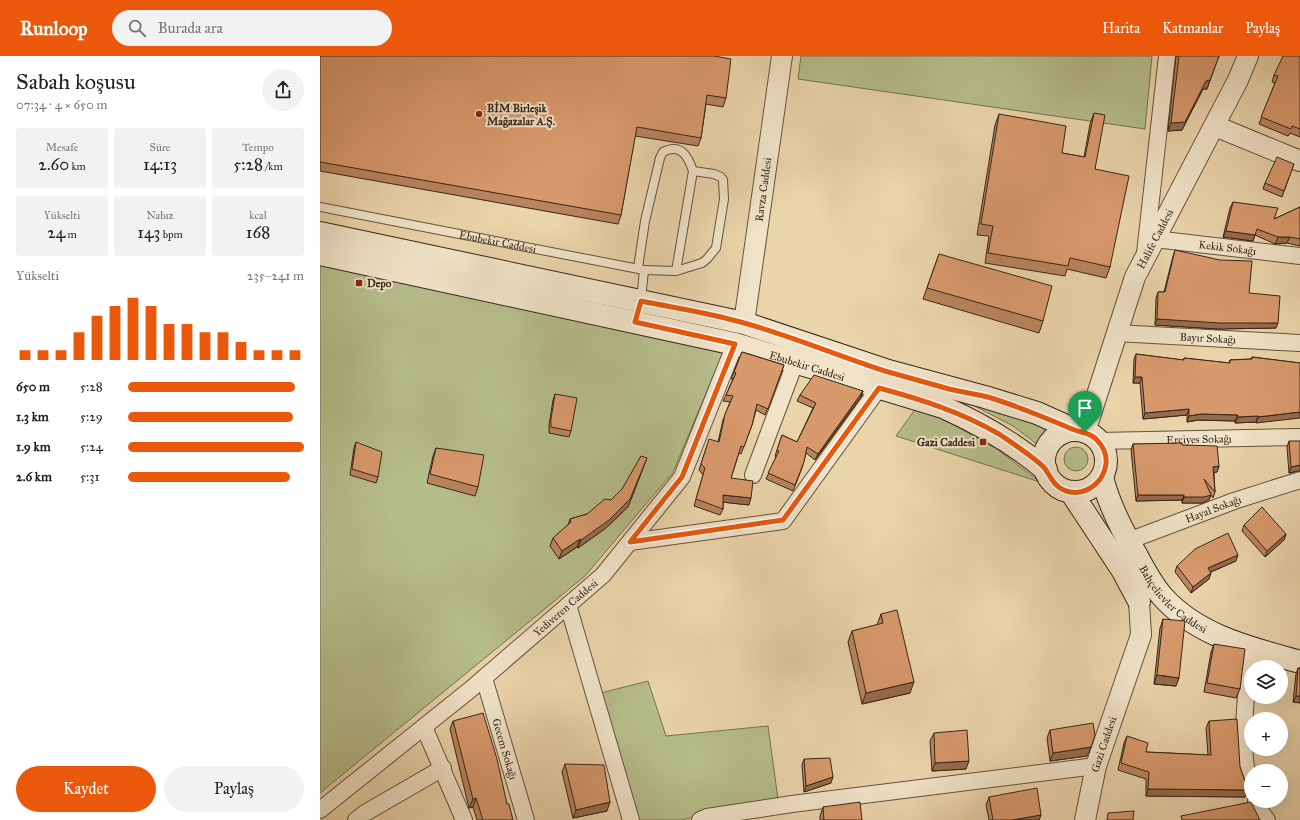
<!DOCTYPE html>
<html lang="tr">
<meta charset="utf-8">
<style>
:root{--surface:#fff;--page:#f2f2f2;--text:#202124;--muted:#757577;--accent:#ea580c}
body{margin:0;font-family:"IM FELL Great Primer",serif;background:var(--page);color:var(--text);height:100vh;display:flex;flex-direction:column;font-size:15px;white-space:nowrap}
*{box-sizing:border-box;margin:0}
p{font-size:13px;color:var(--muted)}
.icon{flex:none;width:22px;height:22px;fill:none;stroke:currentColor;stroke-width:2;stroke-linecap:round;stroke-linejoin:round}
.map{position:relative;flex:1;overflow:hidden}
.details{display:flex;flex-direction:column;background:var(--surface);width:320px}
.details>*{flex:none}
.fabs{position:absolute;left:924px;top:604px;display:grid;gap:8px}
.fabs a{display:grid;place-items:center;width:44px;height:44px;border-radius:50%;background:var(--surface);box-shadow:0 4px 16px #0002;font-size:20px}
.pin{position:absolute;display:grid;place-items:center;width:34px;height:34px;color:#fff;margin:-41px -17px;border-radius:50% 50% 50% 0;rotate:-45deg;box-shadow:0 0 4px #0007}
.pin .icon{rotate:45deg}
.round{display:grid;place-items:center;flex:none;width:42px;height:42px;border-radius:21px;background:var(--page)}
.headline{display:flex;align-items:center;justify-content:space-between;height:68px;padding:0 16px}
h1{font-size:22px;font-weight:600;line-height:30px}
.figures{display:grid;grid-template-columns:repeat(3,1fr);gap:6px;height:68px;padding:4px 16px}
.figures div{display:grid;align-content:center;border-radius:4px;background:var(--page);text-align:center}
.figures b{font-size:17px;font-weight:600}
.figures small{font-size:11px;font-weight:400}
.figures p{font-size:11px}
.chart{height:112px;padding:8px 16px}
.chart p{display:flex;justify-content:space-between}
.chart svg{width:100%;height:72px;margin-top:4px;stroke:var(--accent);stroke-width:6}
.cta{display:flex;gap:8px;margin-top:auto;padding:8px 16px}
.cta a{flex:1;height:46px;border-radius:24px;background:var(--accent);color:#fff;font-size:16px;font-weight:600;line-height:46px;text-align:center}
.cta a+a{background:var(--page);color:var(--text)}
ul{padding:0 16px;list-style:none;font-size:13px}
li{display:grid;grid-template-columns:64px 48px 1fr;align-items:center;height:30px}
li i{height:10px;border-radius:5px;background:var(--accent)}
header{display:flex;align-items:center;gap:24px;box-sizing:border-box;height:56px;padding:0 20px;background:var(--accent);color:#fff}
header strong{font-size:19px}
nav{display:flex;gap:22px;margin-inline-start:auto;font-size:14px}
.search{width:280px;height:36px;background:var(--page);display:flex;align-items:center;gap:10px;box-sizing:border-box;padding:0 14px;border-radius:22px;color:var(--muted);font-size:15px}
main{display:flex;flex:1;min-height:0}
.map>svg:first-child{display:block}
</style>
<header>
<strong>Runloop</strong>
<div class="search"><svg class="icon" aria-label="search" viewBox="0 0 24 24"><circle cx="10" cy="10" r="6"/><path d="M15 15l6 6"/></svg>Burada ara</div>
<nav><a>Harita</a><a>Katmanlar</a><a>Paylaş</a></nav>
</header>
<main>
<section class="details">
<div class="headline"><div><h1>Sabah koşusu</h1><p>07:34 · 4 × 650 m</p></div><a class="round"><svg class="icon" aria-label="share" viewBox="0 0 24 24"><path d="M12 15V3M7 8l5-5 5 5M5 13v7h14v-7"/></svg></a></div>
<div class="figures">
<div><p>Mesafe</p><b>2.60<small> km</small></b></div>
<div><p>Süre</p><b>14:13</b></div>
<div><p>Tempo</p><b>5:28<small> /km</small></b></div>
</div>
<div class="figures">
<div><p>Yükselti</p><b>24<small> m</small></b></div>
<div><p>Nabız</p><b>143<small> bpm</small></b></div>
<div><p>kcal</p><b>168</b></div>
</div>
<div class="chart"><p><span>Yükselti</span>235–241 m</p>
<svg viewBox="0 0 160 44" preserveAspectRatio="none"><path d="M5 44V38M15 44V38M25 44V38M35 44V27M45 44V17M55 44V11M65 44V6M75 44V11M85 44V22M95 44V22M105 44V27M115 44V27M125 44V33M135 44V38M145 44V38M155 44V38"/></svg>
</div>
<ul>
<li><b>650 m</b>5:28<i style="width:95%"></i></li>
<li><b>1.3 km</b>5:29<i style="width:94%"></i></li>
<li><b>1.9 km</b>5:24<i style="width:100%"></i></li>
<li><b>2.6 km</b>5:31<i style="width:92%"></i></li>
</ul>
<div class="cta"><a>Kaydet</a><a>Paylaş</a></div>
</section>
<div class="map">
<svg width="980" height="764" viewBox="0 0 980 764">
<rect width="100%" height="100%" fill="#ead4aa"/>
<filter id="stains"><feTurbulence type="fractalNoise" baseFrequency=".005" numOctaves="4"/><feColorMatrix values="0 0 0 0 .2 0 0 0 0 .09 0 0 0 0 .02 0 0 0 .5 -.17"/></filter>
<radialGradient id="worn" r=".72"><stop offset=".6" stop-color="#630" stop-opacity="0"/><stop offset="1" stop-color="#630" stop-opacity=".3"/></radialGradient>
<g fill="#b5bd8a" stroke="#767252">
<path d="M481,0H832L825,73L478,23Z"/>
<path d="M0,209L403,297L353,416L265,520L0,737Z"/>
<path d="M645,345L737,371L722,392L693,370Z"/>
<path d="M597,351L634,369L677,393L720,426L576,380Z"/>
<circle cx="756" cy="403" r="12"/>
<path d="M328,625L346,680L448,670L458,743L361,764H317L281,637Z"/>
</g>
<g fill="none" stroke-linecap="round" stroke-linejoin="round">
<defs>
<g id="service">
<path id="s1" d="M0,151L324,214L321,244"/>
<path d="M318,212L325,165L340,102L343,96C361,87 368,100 373,115L356,215"/>
<path d="M324,214L356,215L382,207L387,203L396,192L404,143L403,124L401,121L394,118L373,115"/>
</g>
<g id="minor">
<path id="s2" d="M835,183L980,200"/>
<path d="M825,197L847,0"/>
<path id="s3" d="M796,277L980,287"/>
<path id="s4" d="M778,385L980,381"/>
<path d="M433,419L475,307"/>
<path id="s5" d="M808,485L914,445L980,424"/>
<path d="M310,486L463,465L559,332"/>
<path d="M248,549L311,764"/>
<path id="s6" d="M164,622L206,764"/>
<path d="M104,671L144,764"/>
<path d="M931,731C918,698 926,627 933,592"/>
<path d="M936,745L941,756L947,764"/>
<path id="s7" d="M0,754L151,633L283,519L362,421L415,288"/>
<path d="M36,764L45,757L123,712"/>
<path d="M380,764L387,761L472,748L776,710"/>
</g>
<g id="tertiary">
<path d="M895,70L980,105"/>
<path id="s8" d="M424,267L462,0"/>
<path id="s9" d="M765,376L815,221L918,24L928,0"/>
<path id="s10" d="M765,764L776,710L821,579L819,545"/>
</g>
<g id="secondary">
<path d="M0,177L424,267L565,314L665,341L717,357L755,374"/>
<path id="s11" d="M0,198L415,288L623,351C661,368 694,387 726,414"/>
<circle cx="755" cy="405" r="31"/>
<path id="s12" d="M782,421C788,446 800,470 813,493C822,509 830,526 842,540C877,580 931,592 980,606"/>
<path d="M751,436L803,515L819,545"/>
</g>
</defs>
<use href="#service" stroke="#63523e" stroke-width="10"/>
<use href="#minor" stroke="#63523e" stroke-width="18"/>
<use href="#tertiary" stroke="#63523e" stroke-width="22"/>
<use href="#secondary" stroke="#36261a" stroke-width="24"/>
<use href="#service" stroke="#f1e3c8" stroke-width="8"/>
<use href="#minor" stroke="#f1e3c8" stroke-width="16"/>
<use href="#tertiary" stroke="#f1e3c8" stroke-width="20"/>
<use href="#secondary" stroke="#f1e3c8" stroke-width="22"/>
</g>
<g fill="#ba845d" stroke="#36261a">
<path d="M0,0H394L406,42L403,51L386,48L381,82L378,90L315,80L301,159L298,168L0,115Z"/>
<path d="M856,0H899L887,33H883L862,74L848,75Z"/>
<path d="M980,0V81L970,77L968,80L939,68L955,27L952,26L954,19Z"/>
<path d="M774,57L775,113L790,211L786,222L747,213L745,220L665,207L669,180L657,179L675,69L679,58L742,97L764,101L770,68Z"/>
<path d="M974,108L962,141L943,133L945,127Z"/>
<path d="M913,146L954,163L980,151V190L967,187L955,188L935,179L933,185L903,181L910,152Z"/>
<path d="M855,194L929,237L956,272L898,273L835,269L836,242L838,236H844L853,200Z"/>
<path d="M619,198L723,265L719,277L603,243Z"/>
<path d="M422,296L464,309L445,359L436,354L432,369L421,398L419,397L411,422L429,449L403,446V453L400,459L374,450L383,419L379,414L387,390L398,386L403,364L410,346L403,345L406,339L413,323H411Z"/>
<path d="M816,298L863,304L864,302L909,307L910,304L931,303L932,301L980,307L936,367V366L915,367V365L878,364L867,366V359L823,363L820,327H813L814,303Z"/>
<path d="M543,335L541,341L495,404L486,397L482,412L473,435L446,423L456,401L455,400L462,379L477,386L493,352L477,345L480,339Z"/>
<path d="M235,338L251,375L249,381L229,377V369L233,344Z"/>
<path d="M969,385L978,415L969,417L967,391Z"/>
<path d="M36,386L58,421L56,427L30,419L34,392Z"/>
<path d="M813,388L862,389L899,410L897,416H894L895,436L893,442L891,439L889,444L882,447H862V444L816,445L811,394Z"/>
<path d="M116,392L158,431L155,440L107,427L113,400Z"/>
<path d="M327,402L308,451L286,472L258,492L257,491L239,503L230,490L233,482L248,469L250,463L267,458L291,444L302,433Z"/>
<path d="M924,469L966,478L964,484L945,501L922,475Z"/>
<path d="M916,505L891,516L889,523L871,537L855,516L857,510Z"/>
<path d="M561,558L590,637L542,648L528,586L532,575L557,569Z"/>
<path d="M843,563L856,630L834,628L840,572Z"/>
<path d="M894,588L920,633L916,642L884,636L891,596Z"/>
<path d="M978,612H980V647L973,646L976,618Z"/>
<path d="M133,665L187,748L193,764H157L153,751L149,752L130,673Z"/>
<path d="M889,665L920,711L928,734L925,741L826,740V723L798,714L804,687L807,680L826,696L888,699L886,672Z"/>
<path d="M730,674L767,700L730,705L727,682Z"/>
<path d="M614,677L646,713L612,715L610,685Z"/>
<path d="M484,703L511,727L484,736L482,709Z"/>
<path d="M245,708L287,755L253,762L242,716Z"/>
<path d="M669,741L721,759L719,764H669L666,749Z"/>
<path d="M503,751L542,764H500V760Z"/>
</g>
<g fill="#976b4c" stroke="#36261a">
<path d="M890,24L887,33H883L862,74L848,75L851,67L886,25Z"/>
<path d="M906,175L935,179L933,185L903,181Z"/>
<path d="M958,181H970L967,187L955,188Z"/>
<path d="M837,263L958,267L956,272L898,273L835,269Z"/>
<path d="M815,321H822L820,327H813Z"/>
<path d="M543,335L541,341L495,404L498,398Z"/>
<path d="M869,353L867,359L823,363L825,357Z"/>
<path d="M980,356V362L936,367L938,361Z"/>
<path d="M881,358L918,359L915,365L878,364L867,366L869,360Z"/>
<path d="M938,360L936,366L915,367L918,361Z"/>
<path d="M327,402L308,451L286,472L258,492L261,484Z"/>
<path d="M980,409V415H978L969,417L971,411Z"/>
<path d="M899,410L897,416L891,417L893,411Z"/>
<path d="M403,439L431,442L429,449L401,446Z"/>
<path d="M818,439H864L862,444L816,445Z"/>
<path d="M891,439L889,444L882,447H862L864,441Z"/>
<path d="M966,478L964,484L945,501L947,495Z"/>
<path d="M260,483L257,491L239,503L242,495Z"/>
<path d="M918,499L916,505L886,518L888,512Z"/>
<path d="M891,517L889,523L871,537L873,531Z"/>
<path d="M837,619L859,622L856,630L834,628Z"/>
<path d="M594,626L590,637L542,648L546,637Z"/>
<path d="M976,640H980V647L973,646Z"/>
<path d="M771,691L767,700L730,705L733,697Z"/>
<path d="M649,705L646,713L612,715L615,707Z"/>
<path d="M513,721L511,727L484,736L486,730Z"/>
<path d="M828,733L928,734L925,741L826,740Z"/>
<path d="M156,742L153,751L149,752L153,743Z"/>
<path d="M290,746L287,755L253,762L256,754Z"/>
<path d="M721,759L719,764H692Z"/>
</g>
<g fill="#d8996c" stroke="#36261a">
<path d="M0,0H394L411,3L406,42L387,39L381,82L317,71L301,159L0,106Z"/>
<path d="M859,0H899L890,24L886,25L865,66L851,67Z"/>
<path d="M963,0H980V73L972,70L971,73L941,61L958,20L954,19Z"/>
<path d="M774,57L785,59L775,113L809,120L790,211L750,202L748,210L668,197L673,170L661,168L679,58L746,70L742,97L765,101Z"/>
<path d="M957,101L974,108L964,135L945,127Z"/>
<path d="M913,146L958,152L954,163L980,151V183L970,181H958L937,173L935,179L906,175Z"/>
<path d="M855,194L900,204L932,205L929,237L960,240L958,267H900L837,263L838,236H845Z"/>
<path d="M619,198L732,230L723,265L607,232Z"/>
<path d="M422,296L464,309L448,353L437,348L432,369L424,391L421,390L411,422L433,425L431,442L403,439V453L376,443L385,412L381,408L389,383L399,386L405,358L413,340L406,339L416,317L414,316Z"/>
<path d="M816,298L864,304V302L910,307V304L932,303V301L980,307V356L938,361V360L918,361V359L881,358L869,360V353L825,357L822,321H815Z"/>
<path d="M494,319L543,335L498,398L487,391L484,406L475,429L448,417L459,395L457,394L462,379L477,386L496,347L480,339Z"/>
<path d="M235,338L257,342L251,375L231,371V363Z"/>
<path d="M969,385H980V409L971,411Z"/>
<path d="M36,386L62,396L58,421L32,413Z"/>
<path d="M862,387V389L897,390L899,410L893,411L895,436L884,423L891,439L884,441H864V439H818L813,388Z"/>
<path d="M116,392L164,399L158,431L110,418Z"/>
<path d="M321,400L327,402L310,443L289,464L261,484L260,483L242,495L233,482L251,466L250,463L267,458L285,443L291,444L302,433Z"/>
<path d="M942,451L966,478L947,495L924,469Z"/>
<path d="M908,477L918,499L888,512L891,517L873,531L857,510L875,493Z"/>
<path d="M577,554L594,626L546,637L532,575L563,567L561,558Z"/>
<path d="M843,563L865,565L859,622L837,619Z"/>
<path d="M894,588L925,593L920,633L887,627Z"/>
<path d="M978,612H980V640H976Z"/>
<path d="M163,657L177,703L187,748H189L193,764H163L156,742L153,743L133,665Z"/>
<path d="M917,663L920,711L928,734L828,733L829,716L801,707L807,680L828,687L826,696L891,699L889,665Z"/>
<path d="M773,667L775,679L771,691L733,697L730,674Z"/>
<path d="M647,674L649,705L615,707L614,677Z"/>
<path d="M510,702L513,721L486,730L484,703Z"/>
<path d="M245,708L284,709L290,746L256,754Z"/>
<path d="M717,732L721,759L692,764H673L669,741Z"/>
<path d="M540,746L542,764H504L503,751Z"/>
<path d="M931,746L940,764H862L861,760Z"/>
<path d="M814,755L813,764H787L788,757Z"/>
</g>
<g fill="none" stroke-linecap="round" stroke-linejoin="round">
<defs>
<path id="route" d="M321,245C355,252 391,257 424,267C472,280 518,300 565,315C586,321 608,327 629,333C642,336 655,338 668,341C697,350 724,361 752,373C761,377 769,376 776,383C783,390 787,399 786,408C784,425 768,439 750,436C736,433 732,424 726,414C720,405 689,385 679,378C641,356 600,343 559,332L463,464L310,486L362,421L415,288L315,266Z"/>
</defs>
<use href="#route" stroke="#fff" stroke-width="8"/>
<use href="#route" stroke="#ea580c" stroke-width="5"/>
</g>
<g fill="#8f2418" stroke="#f1e3c8" stroke-width="1.5">
<circle cx="159" cy="58" r="4"/>
<rect x="35" y="223" width="8" height="8" rx="2"/>
<rect x="659" y="382" width="8" height="8" rx="2"/>
</g>
<g text-anchor="middle" dominant-baseline="central" stroke-width="4" stroke-linejoin="round" paint-order="stroke">
<g font-size="11" font-weight="bold" fill="#36261a" stroke="#f1e3c8" text-anchor="start">
<text x="167" y="52">BİM Birleşik<tspan x="167" dy="13">Mağazalar A.Ş.</tspan></text>
<text x="47" y="227">Depo</text>
<text x="655" y="386" text-anchor="end">Gazi Caddesi</text>
</g>
<g font-size="11" fill="#36261a" stroke="#f1e3c8">
<text stroke="none"><textPath href="#s8" startOffset="135">Ravza Caddesi</textPath></text>
<text stroke="none"><textPath href="#s9" startOffset="206">Halife Caddesi</textPath></text>
<text stroke="none"><textPath href="#s1" startOffset="181">Ebubekir Caddesi</textPath></text>
<text stroke="none"><textPath href="#s2" startOffset="73">Kekik Sokağı</textPath></text>
<text stroke="none"><textPath href="#s3" startOffset="92">Bayır Sokağı</textPath></text>
<text stroke="none"><textPath href="#s11" startOffset="500">Ebubekir Caddesi</textPath></text>
<text stroke="none"><textPath href="#s4" startOffset="101">Erciyes Sokağı</textPath></text>
<text stroke="none"><textPath href="#s5" startOffset="91">Hayal Sokağı</textPath></text>
<text stroke="none"><textPath href="#s12" startOffset="144">Bahçelievler Caddesi</textPath></text>
<text stroke="none"><textPath href="#s7" startOffset="318">Yediveren Caddesi</textPath></text>
<text stroke="none"><textPath href="#s10" startOffset="78">Gazi Caddesi</textPath></text>
<text stroke="none"><textPath href="#s6" startOffset="74">Gecem Sokağı</textPath></text>
</g>
</g>
<rect width="100%" height="100%" filter="url(#stains)"/>
<rect width="100%" height="100%" fill="url(#worn)"/>
</svg>
<div class="fabs">
<a><svg class="icon" aria-label="layers" viewBox="0 0 24 24"><path d="M12 4l9 5-9 5-9-5zM3 14l9 5 9-5"/></svg></a>
<a>+</a>
<a>−</a>
</div>
<div class="pin" style="left:765px;top:376px;background:#1e9e55"><svg class="icon" aria-label="arrive" viewBox="0 0 24 24"><path d="M6 21V4h12l-3 4 3 4H6"/></svg></div>
</div>
</main>
